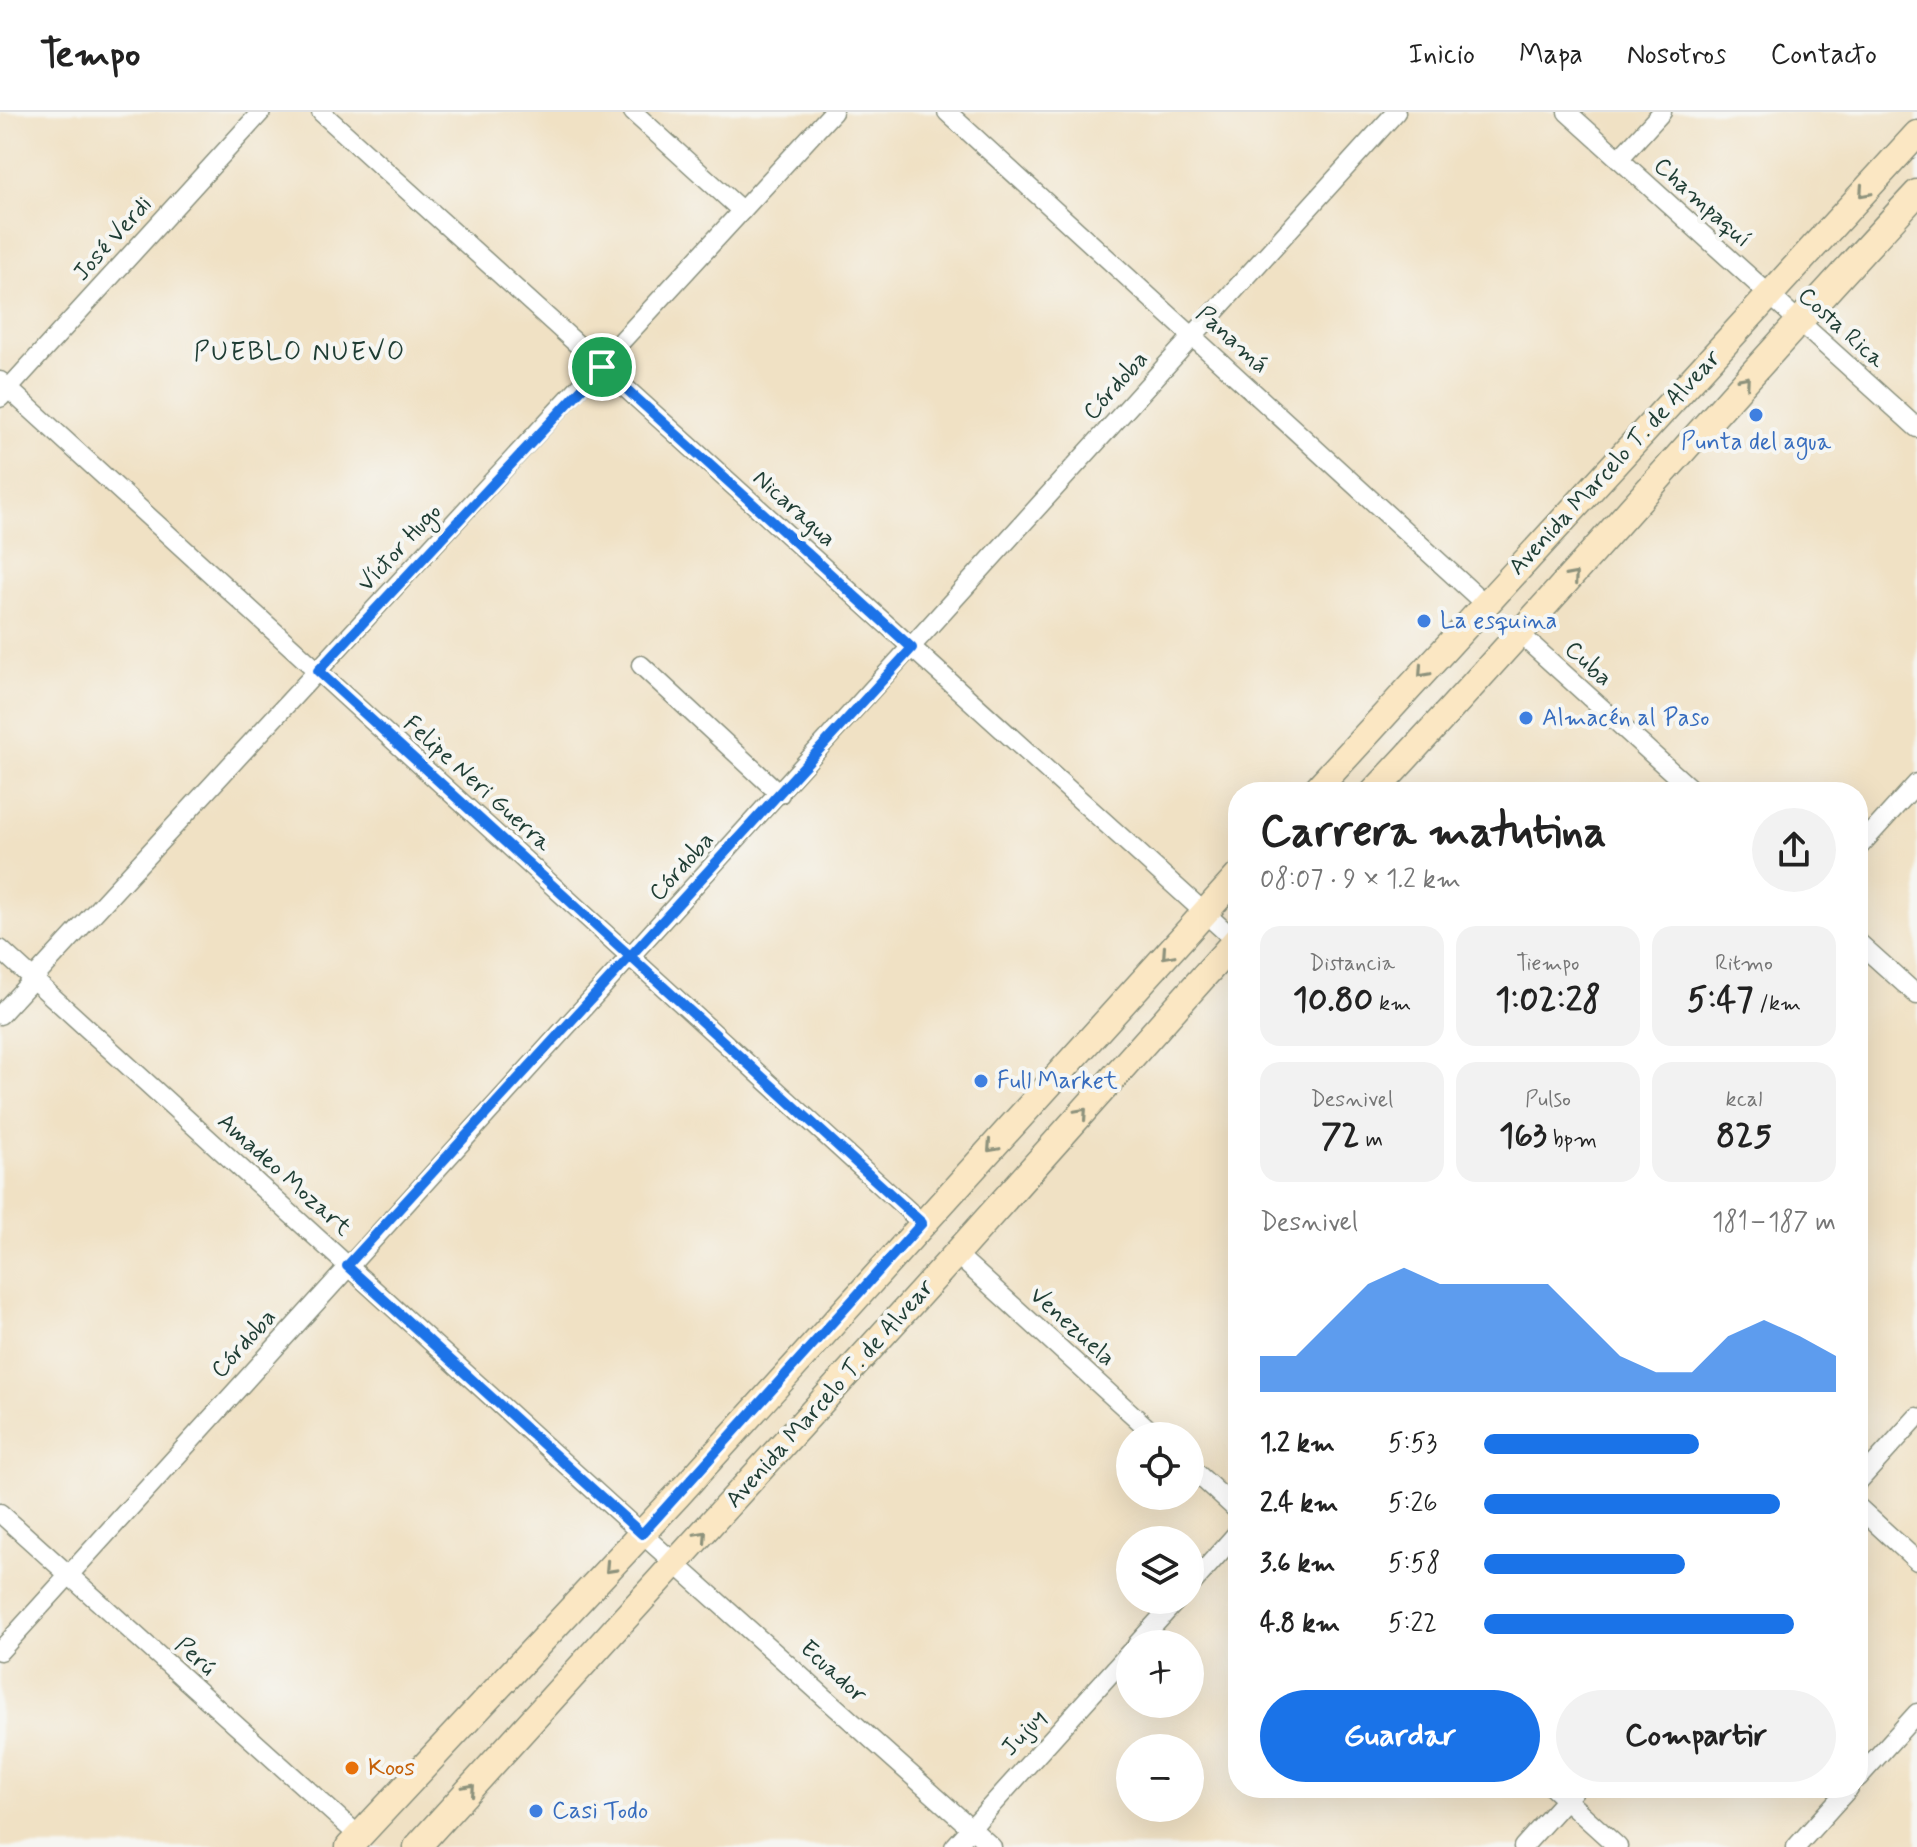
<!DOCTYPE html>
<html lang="es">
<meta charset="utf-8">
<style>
:root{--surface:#fff;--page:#f2f2f2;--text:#222;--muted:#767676;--line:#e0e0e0;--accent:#1a73e8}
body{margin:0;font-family:Mynerve,sans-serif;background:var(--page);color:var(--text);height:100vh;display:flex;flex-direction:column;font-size:30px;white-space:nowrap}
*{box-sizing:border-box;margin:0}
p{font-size:26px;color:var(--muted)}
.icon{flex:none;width:44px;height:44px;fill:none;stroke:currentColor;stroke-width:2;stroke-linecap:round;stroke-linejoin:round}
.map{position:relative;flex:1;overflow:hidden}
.drawer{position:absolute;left:1228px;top:670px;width:640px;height:1016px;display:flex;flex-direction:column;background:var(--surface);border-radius:32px;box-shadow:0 8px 32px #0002}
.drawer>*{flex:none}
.tools{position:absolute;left:1116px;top:1310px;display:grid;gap:16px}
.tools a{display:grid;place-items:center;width:88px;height:88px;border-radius:50%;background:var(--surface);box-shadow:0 8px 32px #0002;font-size:40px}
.pin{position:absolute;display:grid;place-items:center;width:68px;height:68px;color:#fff;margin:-34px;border:4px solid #fff;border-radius:50%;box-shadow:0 2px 8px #0007}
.round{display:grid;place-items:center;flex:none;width:84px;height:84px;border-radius:42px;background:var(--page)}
.head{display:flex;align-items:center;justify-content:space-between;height:136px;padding:0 32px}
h1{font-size:44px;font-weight:800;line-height:60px}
.figures{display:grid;grid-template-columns:repeat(3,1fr);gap:12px;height:136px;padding:8px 32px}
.figures div{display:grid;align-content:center;border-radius:20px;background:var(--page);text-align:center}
.figures b{font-size:34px;font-weight:800}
.figures small{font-size:22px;font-weight:400}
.figures p{font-size:22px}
.chart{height:224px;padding:16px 32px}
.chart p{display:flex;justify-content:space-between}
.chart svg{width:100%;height:144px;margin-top:8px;fill:var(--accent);opacity:.7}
.button{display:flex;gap:16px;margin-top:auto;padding:16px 32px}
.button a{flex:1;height:92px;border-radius:48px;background:var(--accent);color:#fff;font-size:32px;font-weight:800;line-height:92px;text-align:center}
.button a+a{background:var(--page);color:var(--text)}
ul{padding:0 32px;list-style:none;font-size:26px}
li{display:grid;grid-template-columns:128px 96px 1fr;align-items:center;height:60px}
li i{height:20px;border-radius:10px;background:var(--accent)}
header{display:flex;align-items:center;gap:48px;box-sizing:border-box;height:112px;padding:0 40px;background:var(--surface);border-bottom:2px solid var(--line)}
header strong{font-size:38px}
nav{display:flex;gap:44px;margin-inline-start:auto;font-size:28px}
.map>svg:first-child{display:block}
</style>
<header>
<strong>Tempo</strong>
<nav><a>Inicio</a><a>Mapa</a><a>Nosotros</a><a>Contacto</a></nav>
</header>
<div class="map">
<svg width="1917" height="1735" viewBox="0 0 1917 1735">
<rect width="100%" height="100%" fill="#f6f6f2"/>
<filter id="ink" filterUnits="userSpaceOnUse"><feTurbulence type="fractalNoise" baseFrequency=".0125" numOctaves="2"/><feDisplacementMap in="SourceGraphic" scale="16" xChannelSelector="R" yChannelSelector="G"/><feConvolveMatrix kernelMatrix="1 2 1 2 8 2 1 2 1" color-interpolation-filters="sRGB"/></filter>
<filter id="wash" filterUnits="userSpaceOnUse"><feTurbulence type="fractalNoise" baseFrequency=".006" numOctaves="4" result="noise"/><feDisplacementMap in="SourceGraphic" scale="32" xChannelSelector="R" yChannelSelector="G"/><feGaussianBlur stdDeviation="1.8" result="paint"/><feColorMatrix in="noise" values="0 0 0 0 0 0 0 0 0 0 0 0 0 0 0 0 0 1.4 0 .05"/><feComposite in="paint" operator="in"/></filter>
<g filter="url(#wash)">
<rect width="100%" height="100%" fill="#f0e1c4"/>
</g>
<g filter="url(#ink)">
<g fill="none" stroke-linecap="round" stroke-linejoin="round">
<defs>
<g id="minor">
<path d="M321,0L1238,831"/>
<path d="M633,0L742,99"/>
<path d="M947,0L1485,492"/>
<path d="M1567,0L1917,316"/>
<path d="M1619,47L1662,0"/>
<path d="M0,269L922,1111"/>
<path d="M0,286L261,0"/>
<path d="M1521,523L1694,680"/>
<path d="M641,553L780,682"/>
<path d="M1858,736L1917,671"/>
<path d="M1858,830L1917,883"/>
<path d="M0,837L642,1422L992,1735"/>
<path d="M0,903L833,0"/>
<path d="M956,1142L1156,1324"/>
<path d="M1190,1355L1238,1399"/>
<path d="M1858,1370L1917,1305"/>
<path d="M1858,1395L1917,1449"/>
<path d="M0,1401L359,1724"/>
<path d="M1190,1474L1238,1420"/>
<path d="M1137,1532L1177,1488"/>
<path d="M0,1539L1396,0"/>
<path d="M1858,1666L1917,1601"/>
<path d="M1553,1676L1618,1735"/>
<path d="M954,1735L1130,1540"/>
<path d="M1523,1735L1576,1676"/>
<path d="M1796,1735L1849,1676"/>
</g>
<g id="secondary">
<path d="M1314,680L1917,22"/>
<path d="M1374,680C1559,483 1733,278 1917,81"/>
<path d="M349,1735L677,1384L1238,764"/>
<path d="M417,1735L956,1142L1238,826"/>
</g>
</defs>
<use href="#minor" stroke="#888f7c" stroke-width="21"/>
<use href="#secondary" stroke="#888f7c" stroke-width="29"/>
<use href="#minor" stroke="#fff" stroke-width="18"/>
<use href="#secondary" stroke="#fbe7c3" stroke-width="26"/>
</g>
<defs><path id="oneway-chevron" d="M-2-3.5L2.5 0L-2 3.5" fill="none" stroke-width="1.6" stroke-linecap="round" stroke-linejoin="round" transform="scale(2)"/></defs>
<g stroke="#8d927c">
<use href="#oneway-chevron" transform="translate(1864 80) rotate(132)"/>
<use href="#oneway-chevron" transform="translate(1745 269) rotate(-49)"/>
<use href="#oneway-chevron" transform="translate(1573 465) rotate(-49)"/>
<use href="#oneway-chevron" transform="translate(1423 560) rotate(132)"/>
<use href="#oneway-chevron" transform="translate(1167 842) rotate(132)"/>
<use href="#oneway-chevron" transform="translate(1082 1001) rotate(-48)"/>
<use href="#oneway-chevron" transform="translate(992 1035) rotate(132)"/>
<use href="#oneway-chevron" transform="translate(702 1424) rotate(-48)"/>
<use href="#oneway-chevron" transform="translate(610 1456) rotate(133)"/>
<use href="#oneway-chevron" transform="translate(470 1677) rotate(-48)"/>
</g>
</g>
<g fill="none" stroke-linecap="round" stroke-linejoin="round" filter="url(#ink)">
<defs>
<path id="route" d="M602,255L318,559L922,1111L642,1422L347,1154L912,536L602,255"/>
</defs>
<use href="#route" stroke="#fff" stroke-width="16"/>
<use href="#route" stroke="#1a73e8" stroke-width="10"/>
</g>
<g fill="#3f7fe0" stroke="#f6f6f2" stroke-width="3">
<circle cx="1756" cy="303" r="8"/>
<circle cx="1424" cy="509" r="8"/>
<circle cx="1526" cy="606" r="8"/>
<circle cx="981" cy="969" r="8"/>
<circle cx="536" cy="1699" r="8"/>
</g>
<circle fill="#e8710a" stroke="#f6f6f2" stroke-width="3" cx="352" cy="1656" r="8"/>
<g text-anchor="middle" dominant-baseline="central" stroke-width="8" stroke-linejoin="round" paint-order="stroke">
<g font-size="24" fill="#1f3d34" stroke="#f6f6f2">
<text transform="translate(1702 91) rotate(42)">Champaquí</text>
<text transform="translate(113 127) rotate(-48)">José Verdi</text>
<text transform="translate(1841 216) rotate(42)">Costa Rica</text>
<text transform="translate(1232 228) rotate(42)">Panamá</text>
<text transform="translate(1116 274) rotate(-48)">Córdoba</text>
<text transform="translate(1615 351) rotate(-47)">Avenida Marcelo T. de Alvear</text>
<text transform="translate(794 397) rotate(42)">Nicaragua</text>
<text transform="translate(400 436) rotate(-47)">Víctor Hugo</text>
<text transform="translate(1588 552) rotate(42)">Cuba</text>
<text transform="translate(477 672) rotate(42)">Felipe Neri Guerra</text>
<text transform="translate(682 755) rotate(-48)">Córdoba</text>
<text transform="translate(284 1063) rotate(42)">Amadeo Mozart</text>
<text transform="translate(1072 1215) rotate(42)">Venezuela</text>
<text transform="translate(244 1232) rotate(-48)">Córdoba</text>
<text transform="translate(830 1282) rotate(-48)">Avenida Marcelo T. de Alvear</text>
<text transform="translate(195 1545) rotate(42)">Perú</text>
<text transform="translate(833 1560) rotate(42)">Ecuador</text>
<text transform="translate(1024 1621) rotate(-48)">Jujuy</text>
</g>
<g font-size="24" fill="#366cbe" stroke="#f6f6f2" text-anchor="start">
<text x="1756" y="330" text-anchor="middle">Punta del agua</text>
<text x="1440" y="509">La esquina</text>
<text x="1542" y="606">Almacén al Paso</text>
<text x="997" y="969">Full Market</text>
<text x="552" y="1699">Casi Todo</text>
</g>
<g font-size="24" fill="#c56008" stroke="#f6f6f2" text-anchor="start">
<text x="368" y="1656">Koos</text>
</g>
<g font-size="26" letter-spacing="2" fill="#1f3d34" stroke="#f6f6f2">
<text x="300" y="241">PUEBLO NUEVO</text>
</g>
</g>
</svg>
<div class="tools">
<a><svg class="icon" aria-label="locate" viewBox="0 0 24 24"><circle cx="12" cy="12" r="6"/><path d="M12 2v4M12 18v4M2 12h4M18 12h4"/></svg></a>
<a><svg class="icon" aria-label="layers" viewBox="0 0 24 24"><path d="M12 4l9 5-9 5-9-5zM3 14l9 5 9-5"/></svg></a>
<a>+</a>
<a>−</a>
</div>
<div class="pin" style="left:602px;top:255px;background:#1e9e55"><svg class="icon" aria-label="arrive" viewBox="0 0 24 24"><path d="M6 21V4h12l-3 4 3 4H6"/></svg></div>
<section class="drawer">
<div class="head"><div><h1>Carrera matutina</h1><p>08:07 · 9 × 1.2 km</p></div><a class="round"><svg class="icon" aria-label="share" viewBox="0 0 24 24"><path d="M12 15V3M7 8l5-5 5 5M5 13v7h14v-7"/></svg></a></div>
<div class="figures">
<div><p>Distancia</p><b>10.80<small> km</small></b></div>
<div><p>Tiempo</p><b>1:02:28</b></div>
<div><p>Ritmo</p><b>5:47<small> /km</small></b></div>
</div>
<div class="figures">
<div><p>Desnivel</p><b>72<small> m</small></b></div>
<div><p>Pulso</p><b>163<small> bpm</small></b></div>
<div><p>kcal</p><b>825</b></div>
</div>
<div class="chart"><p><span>Desnivel</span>181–187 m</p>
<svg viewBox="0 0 160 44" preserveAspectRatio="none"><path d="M0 44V33L10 33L20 22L30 11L40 6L50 11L60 11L70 11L80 11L90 22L100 33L110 38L120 38L130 27L140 22L150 27L160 33V44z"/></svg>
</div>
<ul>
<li><b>1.2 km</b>5:53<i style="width:61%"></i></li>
<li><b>2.4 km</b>5:26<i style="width:84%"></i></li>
<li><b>3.6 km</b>5:58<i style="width:57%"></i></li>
<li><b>4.8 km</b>5:22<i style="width:88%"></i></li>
</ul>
<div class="button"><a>Guardar</a><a>Compartir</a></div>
</section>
</div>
